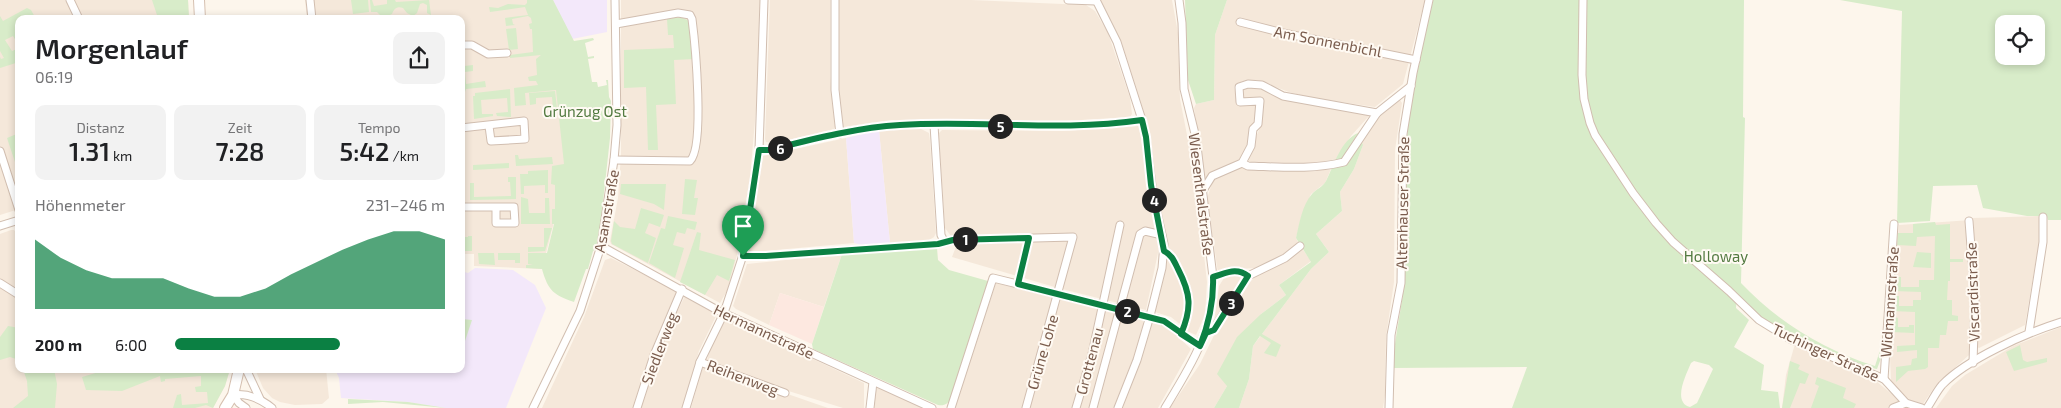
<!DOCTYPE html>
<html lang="de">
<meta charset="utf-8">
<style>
:root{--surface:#fff;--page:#f2f2f2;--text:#202124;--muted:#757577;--accent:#0b8043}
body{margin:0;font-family:"Exo 2",sans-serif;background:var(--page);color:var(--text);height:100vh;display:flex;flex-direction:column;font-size:19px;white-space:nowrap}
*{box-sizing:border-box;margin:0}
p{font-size:16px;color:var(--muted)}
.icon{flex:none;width:28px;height:28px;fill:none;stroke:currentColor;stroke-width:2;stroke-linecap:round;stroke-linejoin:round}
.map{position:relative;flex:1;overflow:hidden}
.panel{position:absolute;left:15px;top:15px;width:450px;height:358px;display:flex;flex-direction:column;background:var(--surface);border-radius:10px;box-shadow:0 2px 8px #0003}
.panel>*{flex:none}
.controls{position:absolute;left:1995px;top:15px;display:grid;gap:10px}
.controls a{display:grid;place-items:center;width:50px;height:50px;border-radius:10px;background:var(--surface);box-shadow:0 2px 8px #0003;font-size:25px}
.pin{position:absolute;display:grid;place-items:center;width:42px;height:42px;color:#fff;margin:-51px -21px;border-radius:50% 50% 50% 0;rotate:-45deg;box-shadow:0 0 5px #0007}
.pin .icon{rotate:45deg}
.km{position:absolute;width:25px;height:25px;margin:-12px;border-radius:50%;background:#222;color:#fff;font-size:14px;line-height:25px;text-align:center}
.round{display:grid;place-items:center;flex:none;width:52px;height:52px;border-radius:10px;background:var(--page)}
.head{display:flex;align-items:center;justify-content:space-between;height:85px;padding:0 20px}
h1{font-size:28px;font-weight:600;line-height:38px}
.stats{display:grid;grid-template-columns:repeat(3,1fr);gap:8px;height:85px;padding:5px 20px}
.stats div{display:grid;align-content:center;border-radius:10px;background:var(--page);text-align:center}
.stats b{font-size:25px;font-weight:600}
.stats small{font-size:14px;font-weight:400}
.stats p{font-size:14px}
.chart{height:140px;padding:10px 20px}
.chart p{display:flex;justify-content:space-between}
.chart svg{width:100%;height:90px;margin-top:5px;fill:var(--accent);opacity:.7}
ul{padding:0 20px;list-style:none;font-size:16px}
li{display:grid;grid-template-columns:80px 60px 1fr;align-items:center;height:38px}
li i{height:12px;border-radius:6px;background:var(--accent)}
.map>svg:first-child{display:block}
</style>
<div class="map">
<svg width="2061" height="408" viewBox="0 0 2061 408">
<rect width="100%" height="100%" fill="#fdf6ec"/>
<g fill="#f5e8da">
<path d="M0,0H188L189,19H19V209L0,215Z"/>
<path d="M305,0H553L591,77L542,269L474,266V254H461V19H307Z"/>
<path d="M621,0H760L757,98L750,178L737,255L728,289L720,303L611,244L610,241L618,198L621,154Z"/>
<path d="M770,0H830V77L835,127L834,129L776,143L766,142L765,139Z"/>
<path d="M838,0H971L1086,5L1095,11L1108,33L1130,98L1132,114L1130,117L1049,122L891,120L843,127L838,81Z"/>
<path d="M1100,0H1172L1178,33L1180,99L1187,135L1191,137L1192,146L1207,282L1205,315L1196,335L1187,331L1192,296L1166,242L1154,180L1150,132L1119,38Z"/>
<path d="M1227,0H1425L1403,84L1375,107L1307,97L1289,92L1257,80L1243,81L1236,84L1234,86L1237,102L1256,101L1259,113L1242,158L1216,171L1205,182L1194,108L1196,104L1214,100L1215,35Z"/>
<path d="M1250,86L1368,113L1369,116L1351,136L1336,159L1313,164L1251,162L1249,161V153L1262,123V101L1242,98V88Z"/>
<path d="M1400,100L1402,103L1395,150L1394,282L1386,337L1385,395L1383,408H1239L1249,379L1253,346L1311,269L1329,252L1316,234L1342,211L1340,192L1354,169L1363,145L1358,133L1382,111Z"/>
<path d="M1139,126L1159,248L1146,310L1058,288L952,257L957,244L945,228L939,140V133L942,130L1063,131Z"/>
<path d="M919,128L929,133L930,141L936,233L934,237L929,240L890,243L879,130Z"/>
<path d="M846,138L854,243L755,252L748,251L763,156Z"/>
<path d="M1246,166L1331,169L1325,183L1311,194L1302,215L1296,238L1298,242L1292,249L1284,255L1255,268L1239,269L1218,273L1207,198L1214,178L1225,170Z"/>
<path d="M2039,216L2040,236L2025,325L1979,348L1977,347V277L1973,218Z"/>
<path d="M1971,220L1969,355L1936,385L1923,404L1910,400L1894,387L1891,382L1890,356L1893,296L1899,225Z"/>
<path d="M11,230H14L19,236V369H230L225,386L213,408H0V234Z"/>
<path d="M1301,247L1311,261L1279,285L1286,295L1261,314L1227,386L1214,408H1170L1200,364L1219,325L1242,289L1255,277Z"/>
<path d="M842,254L824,307L780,293L769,325L736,309L733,306L747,264Z"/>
<path d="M1167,257L1184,288L1187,306L1181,325L1171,317L1155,312Z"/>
<path d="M611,258L677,291L655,342L634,408H542L584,317L605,260Z"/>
<path d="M1236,273L1243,276L1242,280L1214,323L1219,286L1224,278Z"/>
<path d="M996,283L1101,309L1075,408H955Z"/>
<path d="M685,296L717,314L699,351L682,408H641L663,340Z"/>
<path d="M1104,309L1118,313L1092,408H1079Z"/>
<path d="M1122,314L1143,320V336L1118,408H1095Z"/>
<path d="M726,318L864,383V408H843L760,382L707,360L709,352Z"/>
<path d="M1152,321L1164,324L1191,349L1158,408H1121L1141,360Z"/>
<path d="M2061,327V408H1936L1952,386L1965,375L2013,346Z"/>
<path d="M1795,344L1865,372L1899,400L1902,408H1782L1786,375Z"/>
<path d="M703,366L779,391L828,408H691Z"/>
<path d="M255,369H326L329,398L322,404L295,405L280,402L272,398L263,388Z"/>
<path d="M878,388L926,408H874L875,389Z"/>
</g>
<path fill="#fde8e0" d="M780,293L824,307L812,344L769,325Z"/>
<g fill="#f3e8fa">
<path d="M553,0H607V32L572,39Z"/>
<path d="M879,130L890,243L862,245L854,243L846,138Z"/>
<path d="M475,268L513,270L535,285L546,308L506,408H445L408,402L341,398L339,378L335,369H461V271L468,273Z"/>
</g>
<g fill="#d8ecc9" fill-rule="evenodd">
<path d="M152,0H188L189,19H160L158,15H157Z"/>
<path d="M351,0H368L369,12L353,14Z"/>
<path d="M370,0H372L374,6L387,4V0H395L396,2L429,0L431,15L427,13V5L423,3L420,4L417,13L413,16L407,13L403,8C397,6 394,9 392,14L383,18L377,12H371Z"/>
<path d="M527,0H553L574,41L593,38L594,40L585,43L588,57L594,56V58L588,59L592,82H597L598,87L607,85L606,80H608L609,97L611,101L610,138L602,211L604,216L597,248L593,251L588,269H586L574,302C554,295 548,291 542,269L526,268V265H533L528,264V253H547L554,224H552V209H555V185L551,184L552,166L564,164L556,90L525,93L526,105L515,106L514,88L538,85L536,81H529L528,77L537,75L536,59L541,55L510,58V55L533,52L532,29H530L529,24L532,23L531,18L528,16L512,19L513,24L515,25L506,26L505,18L528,15L525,7L490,12L489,7L498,8L508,4L525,5L527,3Z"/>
<path d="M1185,0H1227L1215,35L1214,100L1196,104L1188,80Z"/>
<path d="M1433,0H1744L1743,117L1745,118L1741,283C1778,322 1824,350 1875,366L1882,344L1890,232L1884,350L1877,369L1867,367L1787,333L1763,319L1737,294L1736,308L1749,320L1734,347L1764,365L1761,390L1778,392L1780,408H1512L1527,367L1393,368C1394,336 1403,306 1405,274C1407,236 1402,198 1405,160C1408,106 1421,53 1433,0ZM1694,361L1709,365L1713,369L1697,403L1690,407C1672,402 1686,375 1691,363Z"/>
<path d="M1840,0H2061V220H2048L2047,216H2027L1983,208L1977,185L1933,186L1930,221L1897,223L1902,11ZM2004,24H2036V56H2004Z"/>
<path d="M27,8L31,10L36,19H19V46L13,36L5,40L12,51L19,48V62L0,68V57L1,59L4,58L0,51V16L3,21Z"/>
<path d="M681,17L689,21L694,59L674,60L676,104L656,105L658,150H648L646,87L624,88V50L674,48L673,35H668L667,19Z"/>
<path d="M516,28L518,49L509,50L506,29Z"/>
<path d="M461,55L464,66L473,65V71L465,72L466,84L485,81L486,87L466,89L465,92Z"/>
<path d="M510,89L511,117L497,116L496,113L508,112L507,98L481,100L482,114H493V116L474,119L473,96H475V93Z"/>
<path d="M555,91L557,108H553L552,97L536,98V104L530,105L529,93Z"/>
<path d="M19,133V190L17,184L18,171L7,138Z"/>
<path d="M1358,133L1363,145L1354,169L1340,192L1342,211L1316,234L1329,252L1311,269L1262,334L1281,345L1276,357L1264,353L1271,343L1260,336L1253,346L1249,379L1239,408H1214L1227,386L1217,374L1237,337L1261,314L1286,295L1279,285L1311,262L1296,238C1299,225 1302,205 1312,194C1316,189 1323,187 1326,181C1334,165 1341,140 1358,133Z"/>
<path d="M515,155H518L519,159L552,157L553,164L516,166Z"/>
<path d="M509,163V168L473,170V165Z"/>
<path d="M548,170V193H545V185L524,186V194H521L520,174H528V171Z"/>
<path d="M508,177H516V199L470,200V183H474V197L511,196L510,182H508Z"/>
<path d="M685,179L697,180L694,198H698L695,215L682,214Z"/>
<path d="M621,184H666L664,210L654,204L620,194Z"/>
<path d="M521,197L528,199L529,213H545V198H549L550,224H521Z"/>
<path d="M641,208L664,215L660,227L649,223L645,233L656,238L648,263L612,244L611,241L614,221L620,227L635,229Z"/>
<path d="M668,216L697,222L695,230L687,228L685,234L677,232L673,245L684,248L675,278L649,263L661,228L665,229Z"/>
<path d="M1935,222L1936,225L1950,224V259H1963V262H1950V281H1948L1947,300H1952V315L1958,316V321H1948L1946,335H1940L1939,348H1928V367L1925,369L1908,371L1896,382V367L1911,365L1912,359L1917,358V350L1897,352V346L1915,345V312L1892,311L1893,296H1899V306H1913V300H1921V292L1893,291L1894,277H1901V287H1919V280H1934L1935,236L1917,237L1916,246L1897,245L1898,233H1913V224Z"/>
<path d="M544,228H552L545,251L528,252V247H544Z"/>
<path d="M697,232L701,233L699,250L735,260L729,281L717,275L705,295L680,282Z"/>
<path d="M468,236H472V251H461V237H468Z"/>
<path d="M937,248L938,260L949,270L988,281L951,399C947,404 945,406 938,405L813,349L812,344L842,254Z"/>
<path d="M1917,252L1931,253V268L1913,267Z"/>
<path d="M478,253H494L495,265L479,264Z"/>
<path d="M498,253H520V263H515V260H498Z"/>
<path d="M1892,317L1898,318V327H1909V325H1914V333L1891,332Z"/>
<path d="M461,319L472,320L462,350H461Z"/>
<path d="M8,326L19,328V360L10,357L0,360V337Z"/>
<path d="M2020,345L2023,360L2027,362L2047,358V362L2014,371L2006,352Z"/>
<path d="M1790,361L1800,365L1798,369L1809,374L1805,384L1800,383L1790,408H1782Z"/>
<path d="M23,369H54L57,384L55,408H13L28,396L27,381Z"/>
<path d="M109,369H230L225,386L213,408L206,405L195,408H173L177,395L181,394L182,405L208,403L207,392H196L195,387L201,386V376L165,379V381L161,382L160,376L122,391L86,390L82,377Z"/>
<path d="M1817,377L1846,388L1843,398L1856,404L1854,408H1811L1819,386L1815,384Z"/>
<path d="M348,399L408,402L446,408L383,402L348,404Z"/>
</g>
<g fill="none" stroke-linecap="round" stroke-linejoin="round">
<defs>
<g id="street">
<path d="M70,0L79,19"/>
<path d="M310,0L312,19"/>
<path d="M835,0V90L840,134"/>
<path d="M1068,0L1096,1"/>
<path d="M1096,0L1117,42L1142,120L1146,137L1153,194L1164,244L1162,268L1150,316L1137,360L1118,408"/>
<path d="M1583,0L1582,75L1584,99L1590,123L1595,135L1633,193L1656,223L1673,242L1729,291L1759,320L1790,339L1884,379L1906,403L1922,408"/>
<path d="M1240,22L1283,33L1416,60"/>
<path d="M461,45H472L488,54L507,53"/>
<path d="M934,125L941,235L944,241"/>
<path d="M461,128L524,121L525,139L491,141L489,126"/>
<path d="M759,150H769C810,140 857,127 900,125C981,120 1061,132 1142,120"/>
<path d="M0,151L19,210"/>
<path d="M614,160L690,161C705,147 695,42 692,19L690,15L678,13L616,24"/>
<path d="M1242,163L1248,166C1281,167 1312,170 1344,162L1377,113L1411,86"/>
<path d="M1202,192L1212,176L1242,163L1251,146L1253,129L1258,124L1260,101L1240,102L1239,87L1248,84L1262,85L1283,96L1377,113"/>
<path d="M461,207H514L515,223H496V207"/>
<path d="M1969,221L1975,299L1973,363"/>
<path d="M0,226L19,220"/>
<path d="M601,246L719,311L932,408"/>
<path d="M1164,251C1172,255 1174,261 1178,269C1191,294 1192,308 1181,334"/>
<path d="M743,255L766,256L938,244L953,240L1073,237L1026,408"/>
<path d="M1213,277C1227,273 1236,267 1248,276"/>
<path d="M0,283L19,295"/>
<path d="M1018,284L1029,238"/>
<path d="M2029,332L2043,242V217"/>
<path d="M1206,333L1213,330L1248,276L1285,258L1300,246"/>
<path d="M700,362L785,393"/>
<path d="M246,369L260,399"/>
<path d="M1884,379L1894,224"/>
<path d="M246,408L239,403L233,395C248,393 261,399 272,408"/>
<path d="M533,408L580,311L601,246L614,160L617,125L615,0"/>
<path d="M637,408L654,355L682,289"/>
<path d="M686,408L700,362L724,313L743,255L759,150L764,0"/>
<path d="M870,408L873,382"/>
<path d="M951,408L993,278L1158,319L1167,323L1200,346"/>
<path d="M1076,408L1092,354L1120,225"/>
<path d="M1093,408L1140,234L1145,231L1162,235"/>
<path d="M1165,408C1192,364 1214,330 1213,277L1196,138L1184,89L1182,23L1179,0"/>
<path d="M1389,408L1391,335L1401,283L1403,134L1413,73L1429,0"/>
<path d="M1893,408L1906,403"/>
<path d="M1927,408C1932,401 1936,392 1942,385C1967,359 2026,333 2061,322"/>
</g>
<g id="secondary">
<path d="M199,0L200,19"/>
<path d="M225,408L233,395L239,369"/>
</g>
</defs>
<use href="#street" stroke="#d1beb0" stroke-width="9"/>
<use href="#secondary" stroke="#d6c0b0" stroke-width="12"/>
<use href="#street" stroke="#fff" stroke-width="7"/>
<use href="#secondary" stroke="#fff" stroke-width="10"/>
</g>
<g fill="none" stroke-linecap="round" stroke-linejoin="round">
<defs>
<path id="route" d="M743,256H766L938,244L953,240L1029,238L1018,284L1164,321L1200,346C1209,323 1214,302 1213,277C1227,273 1236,267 1248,276L1214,330L1206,333L1200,346L1181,334C1192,308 1191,294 1178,269C1174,261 1172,255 1164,251L1151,185L1146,137L1142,120C1060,132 981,120 900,125C859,127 809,140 769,150H759L743,256"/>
</defs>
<use href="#route" stroke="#fff" stroke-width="10"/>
<use href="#route" stroke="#0b8043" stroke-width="6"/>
</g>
<g text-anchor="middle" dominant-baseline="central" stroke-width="4" stroke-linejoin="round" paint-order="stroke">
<g font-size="15" fill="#7a5c4d" stroke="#fffaf3">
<text transform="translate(1328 41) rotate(11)">Am Sonnenbichl</text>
<text transform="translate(1202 194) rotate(83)">Wiesenthalstraße</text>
<text transform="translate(1402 203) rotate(-89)">Altenhauser Straße</text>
<text transform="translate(606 211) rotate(-80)">Asamstraße</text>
<text transform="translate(1972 292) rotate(-92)">Viscardistraße</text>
<text transform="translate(1889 302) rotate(-86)">Widmannstraße</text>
<text transform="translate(764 331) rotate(25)">Hermannstraße</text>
<text transform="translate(659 348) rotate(-69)">Siedlerweg</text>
<text transform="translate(1042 352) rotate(-74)">Grüne Lohe</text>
<text transform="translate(1826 352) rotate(25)">Tuchinger Straße</text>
<text transform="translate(1089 361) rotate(-75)">Grottenau</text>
<text transform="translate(743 377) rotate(21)">Reihenweg</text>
</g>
<g font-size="15" fill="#537a41" stroke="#fffaf3">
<text x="585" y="111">Grünzug Ost</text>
<text x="1716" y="256">Holloway</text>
</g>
</g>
</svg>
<div class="controls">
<a><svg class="icon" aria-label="locate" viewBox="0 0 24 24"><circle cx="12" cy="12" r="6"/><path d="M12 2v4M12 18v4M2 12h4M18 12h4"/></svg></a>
</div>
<div class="pin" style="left:743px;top:256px;background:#1e9e55"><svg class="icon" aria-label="arrive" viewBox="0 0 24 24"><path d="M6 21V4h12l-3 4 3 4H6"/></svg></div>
<b class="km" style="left:965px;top:239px">1</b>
<b class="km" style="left:1127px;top:311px">2</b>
<b class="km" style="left:1231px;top:303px">3</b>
<b class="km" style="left:1154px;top:200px">4</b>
<b class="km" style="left:1000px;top:126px">5</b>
<b class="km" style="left:780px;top:148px">6</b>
<section class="panel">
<div class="head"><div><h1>Morgenlauf</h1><p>06:19</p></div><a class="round"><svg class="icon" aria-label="share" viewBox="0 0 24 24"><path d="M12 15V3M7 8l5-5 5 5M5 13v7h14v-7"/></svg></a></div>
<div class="stats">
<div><p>Distanz</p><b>1.31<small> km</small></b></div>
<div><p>Zeit</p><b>7:28</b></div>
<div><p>Tempo</p><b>5:42<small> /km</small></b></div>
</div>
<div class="chart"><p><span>Höhenmeter</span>231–246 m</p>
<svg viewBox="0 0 160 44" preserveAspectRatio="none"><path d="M0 44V10L10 19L20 25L30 29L40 29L50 29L60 34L70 38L80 38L90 34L100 27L110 21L120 15L130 10L140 6L150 6L160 10V44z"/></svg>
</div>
<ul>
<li><b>200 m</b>6:00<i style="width:61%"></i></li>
</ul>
</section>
</div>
